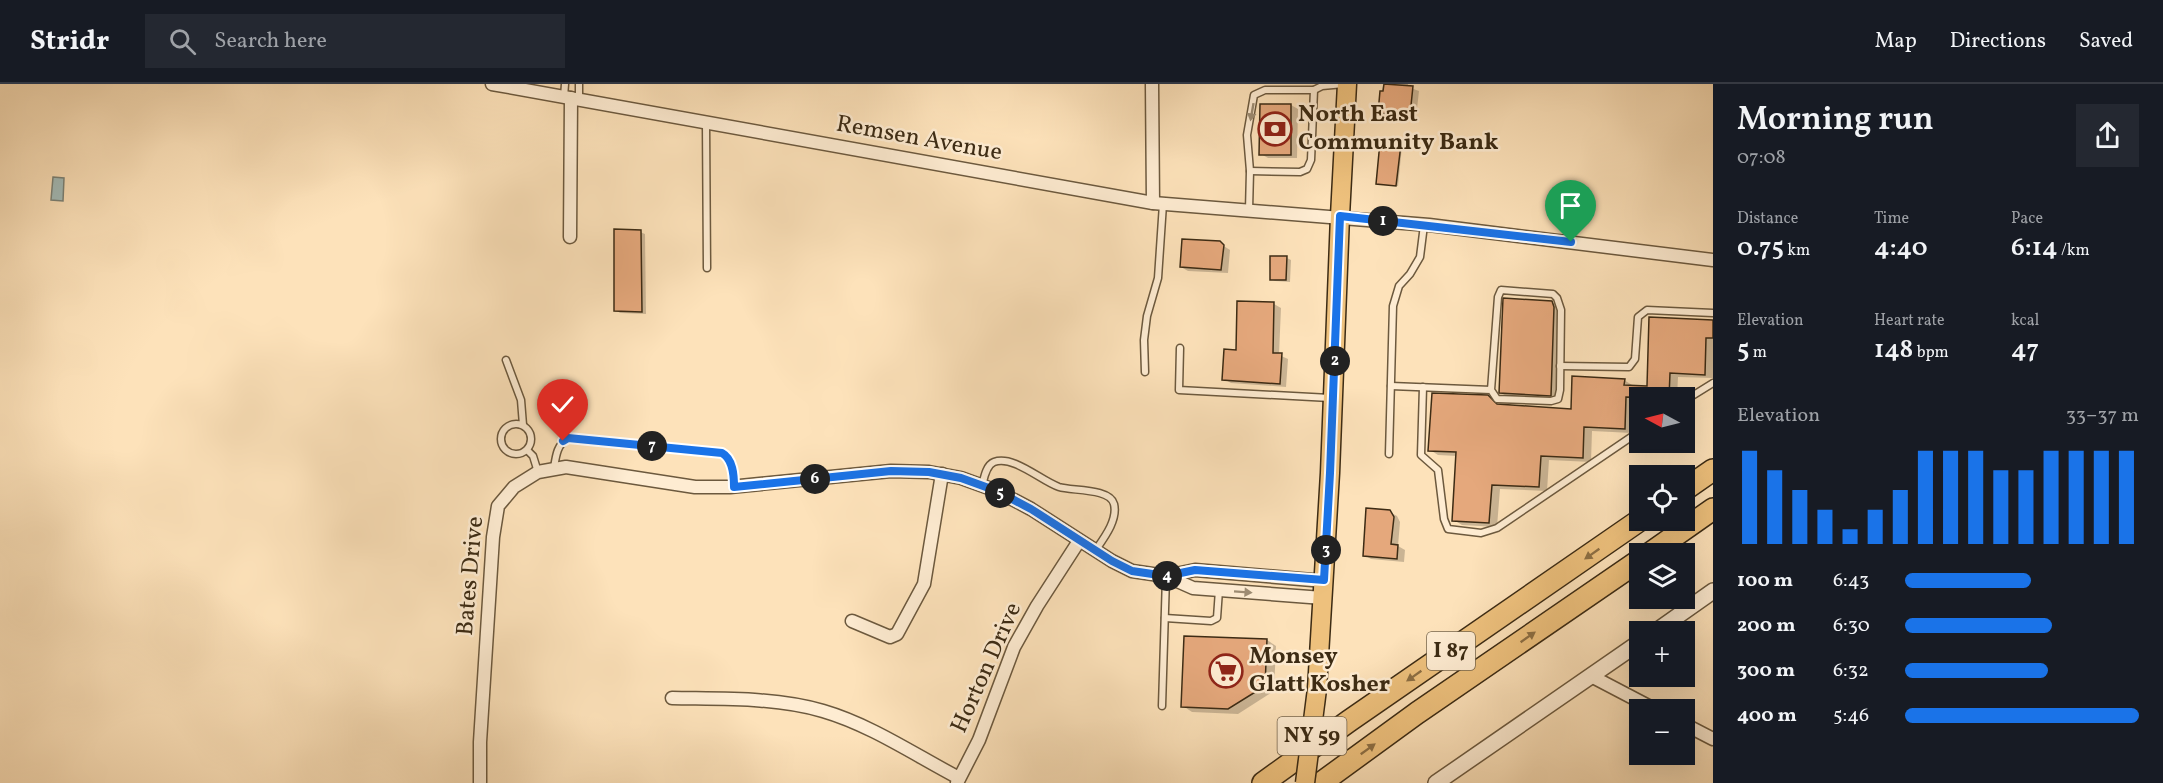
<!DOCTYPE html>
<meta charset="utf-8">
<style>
:root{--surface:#171b24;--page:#242831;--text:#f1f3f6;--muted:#9ea1a6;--line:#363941;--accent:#1a73e8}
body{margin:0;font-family:Vollkorn,serif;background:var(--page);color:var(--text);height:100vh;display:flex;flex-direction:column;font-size:22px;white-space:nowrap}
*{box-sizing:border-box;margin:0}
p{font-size:20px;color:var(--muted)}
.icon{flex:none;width:33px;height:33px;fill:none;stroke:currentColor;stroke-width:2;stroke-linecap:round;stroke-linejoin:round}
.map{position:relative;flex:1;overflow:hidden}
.side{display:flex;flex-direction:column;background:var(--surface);width:450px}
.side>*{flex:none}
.needle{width:39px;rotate:277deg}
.fabs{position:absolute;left:1629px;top:303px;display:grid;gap:12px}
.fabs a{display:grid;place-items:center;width:66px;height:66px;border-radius:0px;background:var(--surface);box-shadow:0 6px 24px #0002;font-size:30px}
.pin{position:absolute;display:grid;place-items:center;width:51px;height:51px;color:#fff;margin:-62px -26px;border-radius:50% 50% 50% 0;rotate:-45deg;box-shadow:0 0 6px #0007}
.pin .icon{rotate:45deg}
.km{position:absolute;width:30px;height:30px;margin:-15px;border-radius:50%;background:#222;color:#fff;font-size:16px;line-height:30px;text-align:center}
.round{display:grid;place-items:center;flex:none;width:63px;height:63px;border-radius:0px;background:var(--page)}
.summary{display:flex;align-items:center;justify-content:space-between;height:102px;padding:0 24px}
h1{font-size:33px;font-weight:600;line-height:45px}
.metrics{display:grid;grid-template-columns:repeat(3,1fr);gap:9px;height:102px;padding:6px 24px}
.metrics div{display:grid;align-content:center}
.metrics b{font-size:26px;font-weight:600}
.metrics small{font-size:16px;font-weight:400}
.metrics p{font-size:16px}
.chart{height:168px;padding:12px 24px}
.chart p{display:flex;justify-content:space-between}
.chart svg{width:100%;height:108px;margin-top:6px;stroke:var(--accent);stroke-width:6}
ul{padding:0 24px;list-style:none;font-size:20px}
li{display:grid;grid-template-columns:96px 72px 1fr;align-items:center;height:45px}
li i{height:15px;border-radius:8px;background:var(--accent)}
header{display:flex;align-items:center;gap:36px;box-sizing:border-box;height:84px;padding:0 30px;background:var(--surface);border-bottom:2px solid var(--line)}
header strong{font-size:28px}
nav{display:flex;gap:33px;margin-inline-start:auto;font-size:21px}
.search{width:420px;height:54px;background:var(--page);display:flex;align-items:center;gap:15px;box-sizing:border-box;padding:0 21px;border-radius:0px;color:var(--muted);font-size:22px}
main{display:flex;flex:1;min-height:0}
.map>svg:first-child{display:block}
</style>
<header>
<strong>Stridr</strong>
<div class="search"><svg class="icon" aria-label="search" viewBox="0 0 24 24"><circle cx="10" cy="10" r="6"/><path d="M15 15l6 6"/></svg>Search here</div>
<nav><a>Map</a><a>Directions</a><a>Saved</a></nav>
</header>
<main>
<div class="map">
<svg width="1713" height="699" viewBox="0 0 1713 699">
<rect width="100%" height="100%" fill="#fde2ba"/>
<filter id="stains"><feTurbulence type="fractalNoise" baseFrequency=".00333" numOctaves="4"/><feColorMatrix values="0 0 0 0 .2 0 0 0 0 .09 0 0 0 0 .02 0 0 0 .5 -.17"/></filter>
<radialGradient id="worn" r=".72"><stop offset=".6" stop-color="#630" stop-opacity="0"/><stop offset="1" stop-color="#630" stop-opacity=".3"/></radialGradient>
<path fill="#a3bcb9" stroke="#7a8277" stroke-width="1.5" d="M53,93L64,94L63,117L51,116Z"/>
<g fill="#0003">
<path d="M1383,0H1408V3L1419,7L1416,34L1387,32L1380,28Z"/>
<path d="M1291,21L1298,25L1297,74H1268L1261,70Z"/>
<path d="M1400,61L1402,62L1398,102L1379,100Z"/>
<path d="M640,148L645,150L646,230L620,229L616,226Z"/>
<path d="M1219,159L1230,166L1228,189L1188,187L1181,183Z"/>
<path d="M1287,174L1291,176L1290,198L1275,197L1271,195Z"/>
<path d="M1551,218L1559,222L1558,315L1508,313L1501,309Z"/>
<path d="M1274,220L1281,224L1279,271L1288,275L1286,303L1231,299L1224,295Z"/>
<path d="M1713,238V294L1678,293L1677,314H1640V317L1634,316L1632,349L1592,347L1591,378L1549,376L1547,407L1500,405L1497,443L1462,441L1454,436L1457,372L1438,371L1430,366L1488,313L1501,322L1573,327L1624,296L1632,301V303L1648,304Z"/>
<path d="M1389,428L1397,432L1400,438L1398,462L1405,466L1404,478L1371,475L1364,471Z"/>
<path d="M1267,556L1276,562L1274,607L1238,630L1192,628L1183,622Z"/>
</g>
<g fill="#e5a87c" stroke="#3c2b14" stroke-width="1.5">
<path d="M1384,0L1413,2L1410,31L1378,29L1380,7H1383Z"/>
<path d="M1260,20H1291V71H1259Z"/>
<path d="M1380,58L1401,60L1396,102L1376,100Z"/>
<path d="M614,145L641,146L642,228L614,227Z"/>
<path d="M1182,155L1220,157L1224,161L1221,186L1180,183Z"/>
<path d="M1270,172H1287L1286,196H1270Z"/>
<path d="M1503,214L1552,217L1554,223L1551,312L1499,309Z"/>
<path d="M1237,217L1274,218L1273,269H1282L1280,300L1222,296L1224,265L1236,266Z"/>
<path d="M1649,233L1713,236V254H1706L1705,291L1670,289L1669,314L1626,313L1625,345L1584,343L1583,374L1541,372L1539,403L1492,401L1489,439L1452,437L1456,368L1428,367L1432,309L1488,311L1497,320L1571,325L1572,292L1625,295L1624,301L1647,302Z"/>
<path d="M1366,424L1390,426L1394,433L1391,460L1398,461L1397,475L1363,472Z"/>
<path d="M1184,552L1267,555L1265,602L1228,625L1181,623Z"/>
</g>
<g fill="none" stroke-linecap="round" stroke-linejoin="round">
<defs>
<g id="service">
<path d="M564,13L565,0"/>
<path d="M579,15V0"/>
<path d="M706,39L707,184"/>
<path d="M1250,87L1300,88L1307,85L1311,76L1314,6"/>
<path d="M1249,126L1250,87L1247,51L1254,11L1265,6H1314L1322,2L1344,0"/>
<path d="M1180,264L1179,306L1330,314"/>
<path d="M506,276L521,316L523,341"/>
<path d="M1560,282L1629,283L1635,275L1638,233L1647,226L1713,229"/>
<path d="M1145,288L1144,256L1147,232L1158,194L1163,120"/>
<path d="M1391,302L1491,306L1498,213L1501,206L1553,210L1557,214L1561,226L1560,306L1558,315L1551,317L1497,315L1491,306"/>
<path d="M1423,303L1421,371L1438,386L1444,435L1448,445L1481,449L1497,444L1640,347"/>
<path d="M1684,317L1713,299"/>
<circle cx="516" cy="355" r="15"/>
<path d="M527,366L533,372L538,388"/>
<path d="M1389,370L1393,222L1399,202L1410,190L1420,173L1424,141"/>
<path d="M554,384C556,371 557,361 568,354L722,369C733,375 734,391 734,403"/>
<path d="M982,402C984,394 986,381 994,378C1014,371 1041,397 1059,403C1072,407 1110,404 1114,420C1118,436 1104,454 1095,467"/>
<path d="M1165,534L1211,537L1217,534L1219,506"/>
<path d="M1162,622L1166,493"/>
</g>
<g id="minor">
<path d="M492,0L1153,119L1429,141L1713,176"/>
<path d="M1152,0L1153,119"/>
<path d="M570,153L571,14"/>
<path d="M1166,492L1195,486L1324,497"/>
<path d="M852,537L890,553L897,550L924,500L942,390"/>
<path d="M1591,592L1656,626"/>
<path d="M672,614C721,615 775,613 823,627C871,641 915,671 959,694"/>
<path d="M1684,640L1713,655"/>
<path d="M480,699V658L493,453L498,422L514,403L538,388L566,383L695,403H730L891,387L929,388L961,394L997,407L1031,425L1112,477L1132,487L1166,492L1193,504L1323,514"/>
<path d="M957,699L979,656L1014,563L1037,522L1079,457"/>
</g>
<g id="tertiary">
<path d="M1655,548L1713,507"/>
<path d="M1436,699L1640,558"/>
</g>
<path id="primary" d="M1317,605L1330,389L1340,132L1347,0"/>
<g id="motorway">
<path d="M1684,406L1713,386"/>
<path d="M1649,470L1713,425"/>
<path d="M1263,699L1349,637L1640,436"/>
<path d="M1321,699L1417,629L1640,476"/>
</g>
</defs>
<use href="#service" stroke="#6c593e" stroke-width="9"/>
<use href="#minor" stroke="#6c593e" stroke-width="15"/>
<use href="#tertiary" stroke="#6c593e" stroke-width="18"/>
<use href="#primary" stroke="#3c2b14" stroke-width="21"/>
<use href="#motorway" stroke="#3c2b14" stroke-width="24"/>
<use href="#service" stroke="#feecd2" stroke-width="6"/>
<use href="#minor" stroke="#feecd2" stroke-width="12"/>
<use href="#tertiary" stroke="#feecd2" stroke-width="15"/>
<use href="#primary" stroke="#eec17d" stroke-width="18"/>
<use href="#motorway" stroke="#eec17d" stroke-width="21"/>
<defs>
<path id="primary-bridge" d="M1305,699L1317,605"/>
</defs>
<use href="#primary-bridge" stroke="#3c2b14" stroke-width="21" stroke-linecap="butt"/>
<use href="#primary-bridge" stroke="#eec17d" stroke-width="18"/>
</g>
<defs><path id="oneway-solid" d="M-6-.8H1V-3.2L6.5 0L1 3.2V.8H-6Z" transform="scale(1.5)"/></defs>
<g fill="#9d8c73">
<use href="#oneway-solid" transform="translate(1252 28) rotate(100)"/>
<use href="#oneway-solid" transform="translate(1243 508) rotate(4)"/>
</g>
<g fill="#8c6e43">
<use href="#oneway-solid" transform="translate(1592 470) rotate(145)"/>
<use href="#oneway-solid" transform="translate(1528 553) rotate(-35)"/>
<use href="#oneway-solid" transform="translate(1414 592) rotate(145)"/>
<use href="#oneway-solid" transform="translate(1368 665) rotate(-36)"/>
</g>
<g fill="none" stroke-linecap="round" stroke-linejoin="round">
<defs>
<path id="route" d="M563,357L568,354L722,369C733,375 734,391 734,403L891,387L929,388L961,394L997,407L1031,425L1112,477L1132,487L1166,492L1195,486L1324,496L1330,389L1340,132L1571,158"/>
</defs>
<use href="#route" stroke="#fff" stroke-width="12"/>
<use href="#route" stroke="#1a73e8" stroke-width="8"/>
</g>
<defs>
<symbol id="bank-ring" viewBox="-11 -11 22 22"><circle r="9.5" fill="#feecd2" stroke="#8f2418" stroke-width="1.5"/><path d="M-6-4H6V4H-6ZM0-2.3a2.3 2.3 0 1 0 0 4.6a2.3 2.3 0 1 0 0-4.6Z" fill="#8f2418"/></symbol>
<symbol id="supermarket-ring" viewBox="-11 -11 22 22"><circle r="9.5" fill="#feecd2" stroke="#8f2418" stroke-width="1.5"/><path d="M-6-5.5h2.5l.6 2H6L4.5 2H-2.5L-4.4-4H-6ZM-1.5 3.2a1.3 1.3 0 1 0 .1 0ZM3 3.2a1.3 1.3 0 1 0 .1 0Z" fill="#8f2418"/></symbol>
</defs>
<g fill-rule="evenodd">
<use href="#bank-ring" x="1256" y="26" width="38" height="38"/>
<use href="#supermarket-ring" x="1207" y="568" width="38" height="38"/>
</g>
<g text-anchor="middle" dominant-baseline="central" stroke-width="5" stroke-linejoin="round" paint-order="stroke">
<g fill="#feecd2" stroke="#76654d" stroke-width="1.5">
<rect x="1427" y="548" width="48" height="38" rx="4.5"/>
<rect x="1277.5" y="633" width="69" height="38" rx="4.5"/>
</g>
<g font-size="22" font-weight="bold" fill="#3c2b14">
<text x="1451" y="567">I 87</text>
<text x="1312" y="652">NY 59</text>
</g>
<g font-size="24" font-weight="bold" fill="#3c2b14" stroke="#feecd2" text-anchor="start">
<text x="1298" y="31">North East<tspan x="1298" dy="28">Community Bank</tspan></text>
<text x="1249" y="573">Monsey<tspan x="1249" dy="28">Glatt Kosher</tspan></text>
</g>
<g font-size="24" fill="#3c2b14" stroke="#feecd2">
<text transform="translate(919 55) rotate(10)">Remsen Avenue</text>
<text transform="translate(471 492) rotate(-85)">Bates Drive</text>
<text transform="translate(987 584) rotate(-66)">Horton Drive</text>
</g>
</g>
<rect width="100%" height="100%" filter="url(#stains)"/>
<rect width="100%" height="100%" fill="url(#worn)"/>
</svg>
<div class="fabs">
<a><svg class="needle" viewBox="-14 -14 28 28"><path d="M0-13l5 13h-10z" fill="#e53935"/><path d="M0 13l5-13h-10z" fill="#9ea1a6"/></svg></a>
<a><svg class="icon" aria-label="locate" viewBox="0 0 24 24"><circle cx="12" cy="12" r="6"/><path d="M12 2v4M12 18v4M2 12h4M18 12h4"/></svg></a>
<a><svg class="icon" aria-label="layers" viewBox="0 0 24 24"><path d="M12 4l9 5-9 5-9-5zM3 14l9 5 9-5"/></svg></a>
<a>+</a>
<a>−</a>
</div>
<div class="pin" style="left:1571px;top:158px;background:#1e9e55"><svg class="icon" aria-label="arrive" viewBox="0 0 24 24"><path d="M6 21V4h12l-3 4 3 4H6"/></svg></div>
<div class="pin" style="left:563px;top:357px;background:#d93025"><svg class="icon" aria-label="check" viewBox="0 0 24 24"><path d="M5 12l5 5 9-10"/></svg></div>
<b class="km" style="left:1383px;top:137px">1</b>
<b class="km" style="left:1335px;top:277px">2</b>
<b class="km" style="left:1326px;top:466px">3</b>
<b class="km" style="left:1167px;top:492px">4</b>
<b class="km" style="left:1000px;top:409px">5</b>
<b class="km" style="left:815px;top:395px">6</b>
<b class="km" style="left:652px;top:362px">7</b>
</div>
<section class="side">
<div class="summary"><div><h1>Morning run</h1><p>07:08</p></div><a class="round"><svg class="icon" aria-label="share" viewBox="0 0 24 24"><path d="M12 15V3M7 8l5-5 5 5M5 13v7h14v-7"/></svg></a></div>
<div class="metrics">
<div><p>Distance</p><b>0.75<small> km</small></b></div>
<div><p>Time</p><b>4:40</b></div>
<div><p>Pace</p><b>6:14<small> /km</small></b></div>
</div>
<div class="metrics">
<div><p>Elevation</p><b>5<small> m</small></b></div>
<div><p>Heart rate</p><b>148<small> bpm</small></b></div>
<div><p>kcal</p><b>47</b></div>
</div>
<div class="chart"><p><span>Elevation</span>33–37 m</p>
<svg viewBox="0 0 160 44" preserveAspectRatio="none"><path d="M5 44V6M15 44V14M25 44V22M35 44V30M45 44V38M55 44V30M65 44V22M75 44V6M85 44V6M95 44V6M105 44V14M115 44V14M125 44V6M135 44V6M145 44V6M155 44V6"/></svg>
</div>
<ul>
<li><b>100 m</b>6:43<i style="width:54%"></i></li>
<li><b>200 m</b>6:30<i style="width:63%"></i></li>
<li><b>300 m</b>6:32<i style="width:61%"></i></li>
<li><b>400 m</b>5:46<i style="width:100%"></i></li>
</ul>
</section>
</main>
